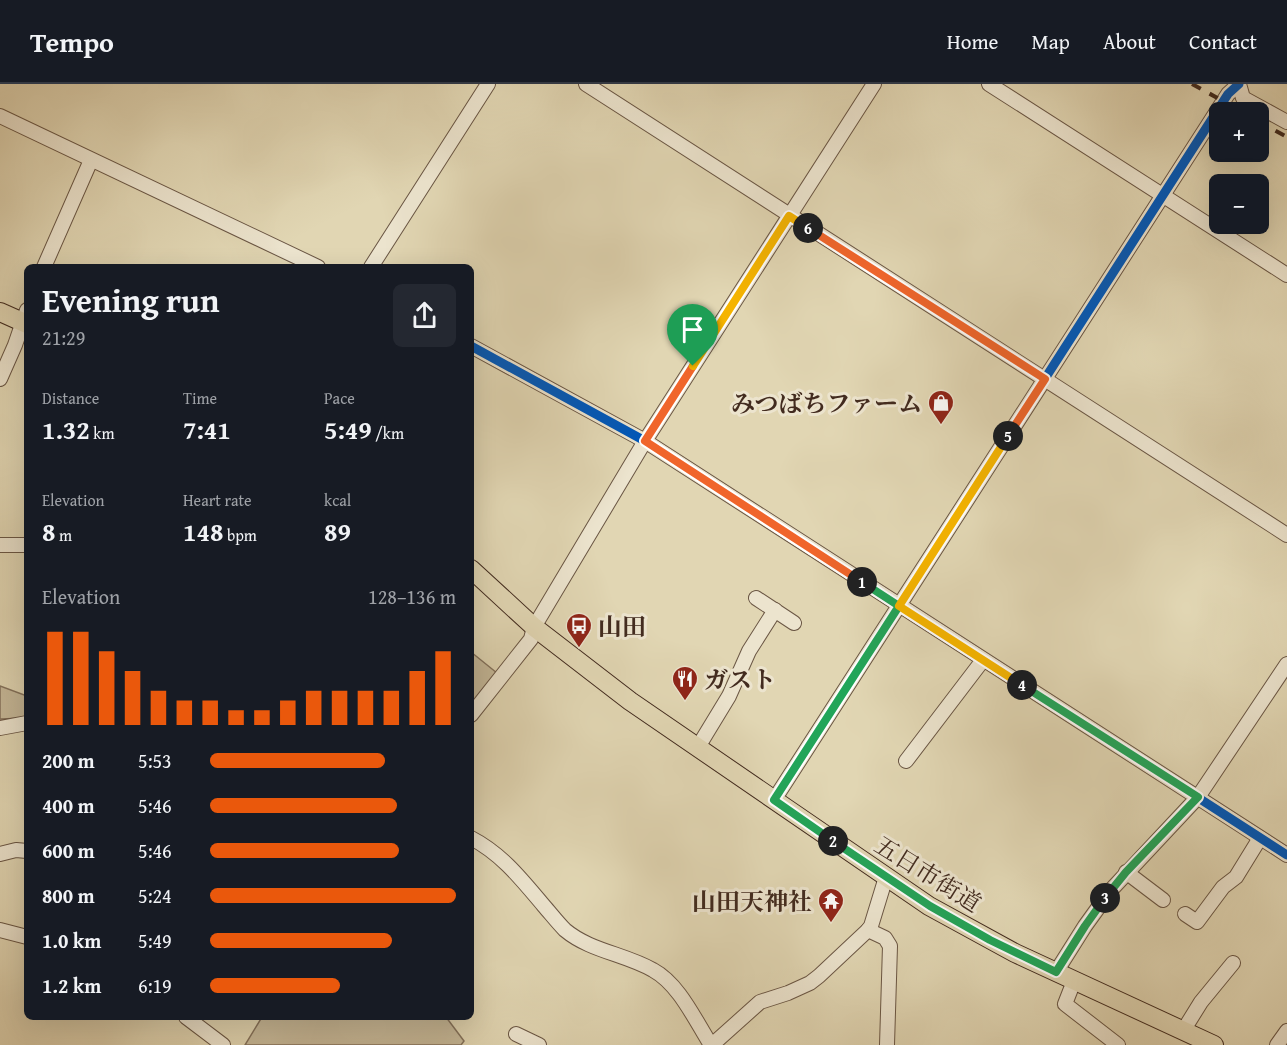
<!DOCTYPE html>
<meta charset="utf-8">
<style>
:root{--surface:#171b24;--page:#242831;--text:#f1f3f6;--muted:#9ea1a6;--line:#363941;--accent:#ea580c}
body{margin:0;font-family:"Gentium Book Plus","Noto Serif JP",serif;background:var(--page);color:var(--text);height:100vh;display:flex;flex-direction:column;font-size:22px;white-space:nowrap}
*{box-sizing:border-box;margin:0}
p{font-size:20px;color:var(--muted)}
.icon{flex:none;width:33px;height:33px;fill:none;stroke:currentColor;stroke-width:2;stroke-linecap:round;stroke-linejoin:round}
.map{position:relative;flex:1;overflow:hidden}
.side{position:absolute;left:24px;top:180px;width:450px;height:756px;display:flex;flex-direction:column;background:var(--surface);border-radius:9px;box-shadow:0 6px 24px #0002}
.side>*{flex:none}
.fabs{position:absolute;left:1209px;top:18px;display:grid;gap:12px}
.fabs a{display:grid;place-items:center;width:60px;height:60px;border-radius:9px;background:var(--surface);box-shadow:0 6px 24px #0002;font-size:30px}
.pin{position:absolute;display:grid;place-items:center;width:51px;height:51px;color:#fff;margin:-62px -26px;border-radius:50% 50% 50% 0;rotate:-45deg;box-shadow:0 0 6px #0007}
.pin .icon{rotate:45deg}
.km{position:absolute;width:30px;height:30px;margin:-15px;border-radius:50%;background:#222;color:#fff;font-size:16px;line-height:30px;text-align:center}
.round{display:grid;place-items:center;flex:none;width:63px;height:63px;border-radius:9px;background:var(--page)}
.head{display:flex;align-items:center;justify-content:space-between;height:102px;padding:0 18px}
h1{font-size:33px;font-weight:600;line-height:45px}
.figures{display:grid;grid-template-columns:repeat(3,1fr);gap:9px;height:102px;padding:6px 18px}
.figures div{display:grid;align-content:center}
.figures b{font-size:26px;font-weight:600}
.figures small{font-size:16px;font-weight:400}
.figures p{font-size:16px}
.chart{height:168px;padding:12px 18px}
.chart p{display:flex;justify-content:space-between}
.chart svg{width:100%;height:108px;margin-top:6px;stroke:var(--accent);stroke-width:6}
ul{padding:0 18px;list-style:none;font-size:20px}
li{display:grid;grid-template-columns:96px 72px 1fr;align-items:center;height:45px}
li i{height:15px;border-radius:8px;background:var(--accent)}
header{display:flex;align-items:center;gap:36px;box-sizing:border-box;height:84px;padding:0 30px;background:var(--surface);border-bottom:2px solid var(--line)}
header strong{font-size:28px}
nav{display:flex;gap:33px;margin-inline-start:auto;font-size:21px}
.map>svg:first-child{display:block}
</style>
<header>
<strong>Tempo</strong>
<nav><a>Home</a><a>Map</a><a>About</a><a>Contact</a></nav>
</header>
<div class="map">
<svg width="1287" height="961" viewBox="0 0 1287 961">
<rect width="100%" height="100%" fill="#e1d6b3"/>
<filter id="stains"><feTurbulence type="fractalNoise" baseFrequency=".00333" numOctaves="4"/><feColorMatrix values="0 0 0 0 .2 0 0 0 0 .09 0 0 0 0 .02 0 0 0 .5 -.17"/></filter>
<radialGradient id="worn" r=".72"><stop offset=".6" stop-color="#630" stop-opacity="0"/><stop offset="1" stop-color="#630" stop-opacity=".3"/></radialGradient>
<g fill="#c6b99a" stroke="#84725c" stroke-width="1.5">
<path d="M471,568L497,589L471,622Z"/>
<path d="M0,602L27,612V634L0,635Z"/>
<path d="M262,933H446L464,957L461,961H245Z"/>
</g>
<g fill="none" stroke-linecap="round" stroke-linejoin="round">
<defs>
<g id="minor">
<path d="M586,0L1287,451"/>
<path d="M989,0L1287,191"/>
<path d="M1239,0L1243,14L1287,38"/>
<path d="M0,32L318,183"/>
<path d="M44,183L91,76"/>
<path d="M371,183L488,0"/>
<path d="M471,262L645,357L1287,771"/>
<path d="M0,295L15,261L27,226"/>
<path d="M0,461H27"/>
<path d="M756,514L794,539"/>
<path d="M471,631L531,555L534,543L645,357L874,0"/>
<path d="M0,644L27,639"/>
<path d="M698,663L729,612L749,567L775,526"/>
<path d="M906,677L983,576"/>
<path d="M774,716L1228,10L1239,0"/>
<path d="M471,754C502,770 522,796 544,822C551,830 558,839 565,846C590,867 625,870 653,886C679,900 695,936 711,961"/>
<path d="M0,770L16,766L27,767"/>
<path d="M1126,788L1163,816"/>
<path d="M886,793L871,842L868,846L885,854L890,862L887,961"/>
<path d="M1185,830L1197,838L1223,803L1236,793L1260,754"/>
<path d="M0,846L27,853"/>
<path d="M1056,888L1085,842L1111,806L1198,713L1287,580"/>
<path d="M1074,897L1065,920L1118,961"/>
<path d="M186,933L223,961"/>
<path d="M1183,947L1201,918L1233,879"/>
<path d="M516,950L539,961"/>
<path d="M712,961L760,918L788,909L810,899L819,892L868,846"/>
<path d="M1277,961L1287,947"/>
</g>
<g id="major">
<path d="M0,228L27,240"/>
<path d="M471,485L534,543L630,617L929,822L1015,869L1214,961"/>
</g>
</defs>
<use href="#minor" stroke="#6a5644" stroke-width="16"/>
<use href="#major" stroke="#422b1f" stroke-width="20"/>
<use href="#minor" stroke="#ece4ce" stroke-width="14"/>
<use href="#major" stroke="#e1d6b3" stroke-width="18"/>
<g stroke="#422b1f" stroke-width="4" stroke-dasharray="10 10" stroke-linecap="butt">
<path d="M1192,0L1243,28"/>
<path d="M1258,37L1287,53"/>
</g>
<defs>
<g id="cycleway">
<path d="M471,262L645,357L1287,771"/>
<path d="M774,716L1228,10L1239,0"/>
</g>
</defs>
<use href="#cycleway" stroke="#ece4ce" stroke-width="13"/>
<use href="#cycleway" stroke="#0057b8" stroke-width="9"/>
</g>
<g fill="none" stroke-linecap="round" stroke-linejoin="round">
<defs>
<path id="split-1" d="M693,282L645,357L862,498"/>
<path id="split-2" d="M833,757L774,716L899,522L862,498"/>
<path id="split-3" d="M833,757L930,822L990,856L1056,888L1085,842L1105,814"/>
<path id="split-4" d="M1022,601L1198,713L1126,788L1105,814"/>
<path id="split-5" d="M1008,352L899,522L1022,601"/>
<path id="split-6" d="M808,144L1045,295L1008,352"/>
<path id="split-7" d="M693,282L789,132L808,144"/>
</defs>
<use href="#split-1" stroke="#fff" stroke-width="12"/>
<use href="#split-2" stroke="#fff" stroke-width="12"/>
<use href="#split-3" stroke="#fff" stroke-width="12"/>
<use href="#split-4" stroke="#fff" stroke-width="12"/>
<use href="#split-5" stroke="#fff" stroke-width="12"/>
<use href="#split-6" stroke="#fff" stroke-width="12"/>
<use href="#split-7" stroke="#fff" stroke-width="12"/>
<use href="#split-1" stroke="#f0652b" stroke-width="8"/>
<use href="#split-2" stroke="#22a559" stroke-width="8"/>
<use href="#split-3" stroke="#22a559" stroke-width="8"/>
<use href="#split-4" stroke="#22a559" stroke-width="8"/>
<use href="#split-5" stroke="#f5b400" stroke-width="8"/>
<use href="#split-6" stroke="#f0652b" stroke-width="8"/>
<use href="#split-7" stroke="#f5b400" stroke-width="8"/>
</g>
<defs>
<symbol id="shop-pin" viewBox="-11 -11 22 30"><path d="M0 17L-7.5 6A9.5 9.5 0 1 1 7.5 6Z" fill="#8f2418" stroke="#ece4ce"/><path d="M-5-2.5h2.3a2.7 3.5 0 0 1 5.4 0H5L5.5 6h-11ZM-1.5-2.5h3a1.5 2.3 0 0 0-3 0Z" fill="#fff"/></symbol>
<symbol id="bus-pin" viewBox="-11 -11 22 30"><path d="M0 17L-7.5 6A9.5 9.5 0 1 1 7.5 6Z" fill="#8f2418" stroke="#ece4ce"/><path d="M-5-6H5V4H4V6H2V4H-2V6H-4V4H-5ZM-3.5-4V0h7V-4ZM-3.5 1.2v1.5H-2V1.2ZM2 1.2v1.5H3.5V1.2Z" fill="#fff"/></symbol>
<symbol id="restaurant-pin" viewBox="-11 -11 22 30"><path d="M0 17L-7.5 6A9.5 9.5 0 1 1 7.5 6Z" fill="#8f2418" stroke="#ece4ce"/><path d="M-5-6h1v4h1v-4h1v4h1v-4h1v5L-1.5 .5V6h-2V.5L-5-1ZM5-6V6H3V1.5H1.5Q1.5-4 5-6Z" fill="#fff"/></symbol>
<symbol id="temple-pin" viewBox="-11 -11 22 30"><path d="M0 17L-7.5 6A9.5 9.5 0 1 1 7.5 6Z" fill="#8f2418" stroke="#ece4ce"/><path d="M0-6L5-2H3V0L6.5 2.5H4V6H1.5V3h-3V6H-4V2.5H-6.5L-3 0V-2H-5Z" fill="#fff"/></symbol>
</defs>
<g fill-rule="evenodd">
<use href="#shop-pin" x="926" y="304" width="30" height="40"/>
<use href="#bus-pin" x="564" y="527" width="30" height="40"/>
<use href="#restaurant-pin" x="670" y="580" width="30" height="40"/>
<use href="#temple-pin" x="816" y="802" width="30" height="40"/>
</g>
<g text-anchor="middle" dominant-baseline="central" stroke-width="6" stroke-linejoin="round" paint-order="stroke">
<g font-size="24" font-weight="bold" fill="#422b1f" stroke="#ece4ce" text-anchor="end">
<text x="922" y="319">みつばちファーム</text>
<text x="598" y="542" text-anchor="start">山田</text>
<text x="704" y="595" text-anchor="start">ガスト</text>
<text x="812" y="817">山田天神社</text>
</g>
<g font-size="24" fill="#422b1f" stroke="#ece4ce">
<text transform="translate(928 790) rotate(32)">五日市街道</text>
</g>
</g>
<rect width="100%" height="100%" filter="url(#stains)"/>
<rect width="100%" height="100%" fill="url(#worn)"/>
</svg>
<div class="fabs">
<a>+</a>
<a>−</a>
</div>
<div class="pin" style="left:693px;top:282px;background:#1e9e55"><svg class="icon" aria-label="arrive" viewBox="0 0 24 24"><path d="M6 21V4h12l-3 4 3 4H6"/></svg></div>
<b class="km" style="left:862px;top:498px">1</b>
<b class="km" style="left:833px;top:757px">2</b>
<b class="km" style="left:1105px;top:814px">3</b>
<b class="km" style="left:1022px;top:601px">4</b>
<b class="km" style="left:1008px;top:352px">5</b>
<b class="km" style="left:808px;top:144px">6</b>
<section class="side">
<div class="head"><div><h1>Evening run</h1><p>21:29</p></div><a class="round"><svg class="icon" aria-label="share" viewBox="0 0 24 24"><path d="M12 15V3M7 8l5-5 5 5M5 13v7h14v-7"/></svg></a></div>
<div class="figures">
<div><p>Distance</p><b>1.32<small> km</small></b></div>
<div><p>Time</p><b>7:41</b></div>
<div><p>Pace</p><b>5:49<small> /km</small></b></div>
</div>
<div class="figures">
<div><p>Elevation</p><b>8<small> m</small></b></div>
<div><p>Heart rate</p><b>148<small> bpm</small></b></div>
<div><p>kcal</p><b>89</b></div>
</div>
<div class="chart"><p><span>Elevation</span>128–136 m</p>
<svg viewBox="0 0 160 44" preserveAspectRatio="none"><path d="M5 44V6M15 44V6M25 44V14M35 44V22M45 44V30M55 44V34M65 44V34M75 44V38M85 44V38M95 44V34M105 44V30M115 44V30M125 44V30M135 44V30M145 44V22M155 44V14"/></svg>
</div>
<ul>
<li><b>200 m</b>5:53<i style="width:71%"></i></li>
<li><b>400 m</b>5:46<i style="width:76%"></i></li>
<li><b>600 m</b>5:46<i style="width:77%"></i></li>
<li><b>800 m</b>5:24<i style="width:100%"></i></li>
<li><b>1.0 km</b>5:49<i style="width:74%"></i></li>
<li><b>1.2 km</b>6:19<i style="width:53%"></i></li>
</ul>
</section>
</div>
